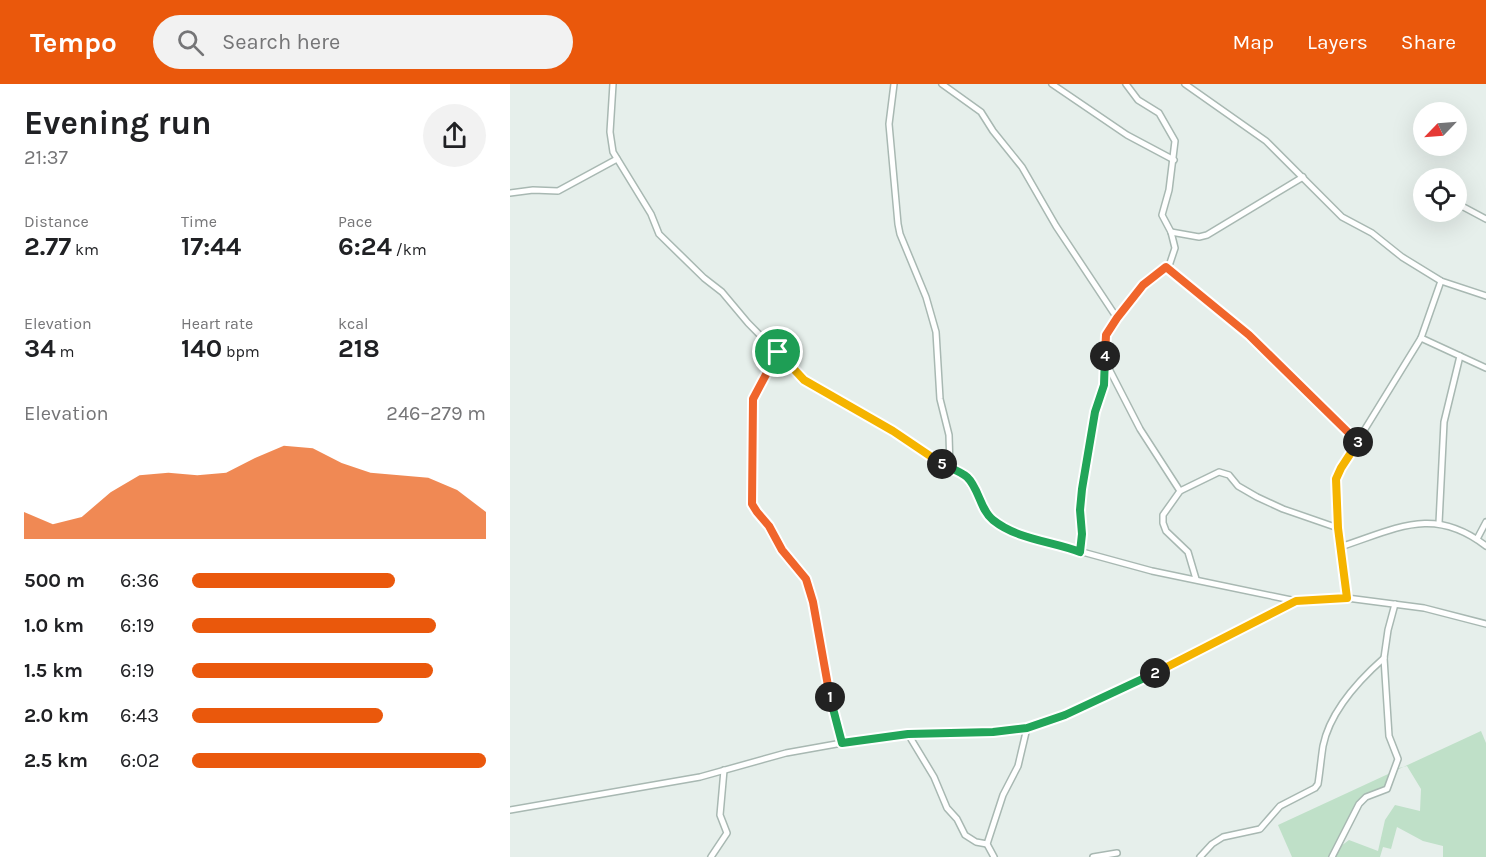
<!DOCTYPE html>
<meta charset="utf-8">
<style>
:root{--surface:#fff;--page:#f2f2f2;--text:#202124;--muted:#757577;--accent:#ea580c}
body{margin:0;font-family:Karla,sans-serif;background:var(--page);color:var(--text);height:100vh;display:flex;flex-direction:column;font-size:22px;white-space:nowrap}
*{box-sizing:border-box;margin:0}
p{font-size:20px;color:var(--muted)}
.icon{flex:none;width:33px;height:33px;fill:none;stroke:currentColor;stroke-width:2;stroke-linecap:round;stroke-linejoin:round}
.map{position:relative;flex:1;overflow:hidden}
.side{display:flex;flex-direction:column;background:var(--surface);width:510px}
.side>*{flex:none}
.needle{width:39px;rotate:245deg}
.tools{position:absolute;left:903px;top:18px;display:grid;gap:12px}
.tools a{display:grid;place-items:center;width:54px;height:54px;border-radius:50%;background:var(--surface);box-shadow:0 6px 24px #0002;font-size:30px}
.pin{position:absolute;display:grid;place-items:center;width:51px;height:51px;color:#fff;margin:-26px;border:3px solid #fff;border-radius:50%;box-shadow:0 2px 6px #0007}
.km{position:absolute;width:30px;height:30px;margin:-15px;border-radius:50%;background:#222;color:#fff;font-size:16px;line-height:30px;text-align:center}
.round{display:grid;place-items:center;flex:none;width:63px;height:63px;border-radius:32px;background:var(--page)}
.overview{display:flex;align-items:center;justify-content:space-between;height:102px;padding:0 24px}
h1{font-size:33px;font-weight:700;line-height:45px}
.stats{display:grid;grid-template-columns:repeat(3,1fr);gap:9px;height:102px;padding:6px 24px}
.stats div{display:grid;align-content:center}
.stats b{font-size:26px;font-weight:700}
.stats small{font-size:16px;font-weight:400}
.stats p{font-size:16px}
.chart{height:168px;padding:12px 24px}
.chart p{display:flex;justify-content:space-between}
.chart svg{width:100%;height:108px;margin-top:6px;fill:var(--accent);opacity:.7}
ul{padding:0 24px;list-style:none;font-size:20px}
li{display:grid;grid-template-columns:96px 72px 1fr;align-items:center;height:45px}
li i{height:15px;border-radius:8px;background:var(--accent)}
header{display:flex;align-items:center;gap:36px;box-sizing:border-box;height:84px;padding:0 30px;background:var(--accent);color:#fff}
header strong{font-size:28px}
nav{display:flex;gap:33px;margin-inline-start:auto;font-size:21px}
.search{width:420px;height:54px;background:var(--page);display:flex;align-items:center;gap:15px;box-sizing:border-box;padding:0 21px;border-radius:33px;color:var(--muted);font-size:22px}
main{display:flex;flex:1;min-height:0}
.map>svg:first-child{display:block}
</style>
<header>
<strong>Tempo</strong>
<div class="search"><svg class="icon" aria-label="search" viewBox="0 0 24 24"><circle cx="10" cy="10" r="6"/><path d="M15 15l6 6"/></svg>Search here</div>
<nav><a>Map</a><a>Layers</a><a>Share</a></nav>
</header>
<main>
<section class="side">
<div class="overview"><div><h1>Evening run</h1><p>21:37</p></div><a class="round"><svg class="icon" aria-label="share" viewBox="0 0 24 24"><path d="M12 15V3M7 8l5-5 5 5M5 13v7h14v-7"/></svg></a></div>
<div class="stats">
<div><p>Distance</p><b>2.77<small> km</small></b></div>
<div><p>Time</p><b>17:44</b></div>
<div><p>Pace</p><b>6:24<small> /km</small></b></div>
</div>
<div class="stats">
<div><p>Elevation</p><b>34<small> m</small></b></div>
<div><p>Heart rate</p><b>140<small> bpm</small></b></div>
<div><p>kcal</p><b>218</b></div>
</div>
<div class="chart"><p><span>Elevation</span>246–279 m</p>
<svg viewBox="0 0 160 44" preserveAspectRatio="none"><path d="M0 44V33L10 38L20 35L30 25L40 18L50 17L60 18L70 17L80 11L90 6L100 7L110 13L120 17L130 18L140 19L150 24L160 33V44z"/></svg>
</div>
<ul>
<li><b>500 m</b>6:36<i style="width:69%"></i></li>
<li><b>1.0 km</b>6:19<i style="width:83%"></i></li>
<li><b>1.5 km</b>6:19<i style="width:82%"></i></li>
<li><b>2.0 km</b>6:43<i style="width:65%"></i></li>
<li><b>2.5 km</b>6:02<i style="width:100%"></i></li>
</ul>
</section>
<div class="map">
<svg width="976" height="773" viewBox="0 0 976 773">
<rect width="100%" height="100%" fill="#e6efeb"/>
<path fill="#bfe0c8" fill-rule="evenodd" d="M971,647L976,659V773H933V762L913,757L887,743L881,765L873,763L870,773H782L768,741ZM897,682L911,705L910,727L885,721L875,736L868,767L839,756L827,765C841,736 844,716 877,705L885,685Z"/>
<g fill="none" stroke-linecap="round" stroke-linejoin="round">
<defs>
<g id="minor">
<path d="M103,0L100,48L103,68L141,130L149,150L194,194L212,208L238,239L294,296L383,347L409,366L456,393L481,435L497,445L521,454L642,487L786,517"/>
<path d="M384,0L379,40L388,140L390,150L416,213L426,248L430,315L439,351L440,384"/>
<path d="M432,0L471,28L483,47L512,83L546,142L607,234"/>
<path d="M542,0L617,51L664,76"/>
<path d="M675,0L756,57L832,133L862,149L892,173L931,197L976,212"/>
<path d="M0,109L23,106L48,107L107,75"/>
<path d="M946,119L976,135"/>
<path d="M661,148L689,153L697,151L793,93"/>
<path d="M656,183L739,251L849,357"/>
<path d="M911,254L976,284"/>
<path d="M268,268L243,315L242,420L247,428L259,442L272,466L293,490L298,499L303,518L323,627L332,659"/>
<path d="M596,279L630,345L670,407"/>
<path d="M929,439L934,338L950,272"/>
<path d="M967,455L976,438"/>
<path d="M830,463C886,445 923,421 976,462"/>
<path d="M570,468L572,455L570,426L572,405L585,328L594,301L596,251L633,201L660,179L665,164L661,148L652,131L659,106L665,57L649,29L628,16L616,0"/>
<path d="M686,495L678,468L656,447L653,439V431L670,407L709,388L719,391L728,402L747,413L773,425L828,444"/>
<path d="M837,514C833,480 818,415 831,384L911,254L931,197"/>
<path d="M398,650L424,693L437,724L447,735L455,751L466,758L477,760"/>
<path d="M0,726L190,693L276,669L332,659L398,650L483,648L517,644L555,631L612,605L786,517L837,514L914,524L976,540"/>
<path d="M201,773L217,749L210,731L214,686"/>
<path d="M484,773L477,760L493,711L508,682L517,644"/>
<path d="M583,773L607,769"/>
<path d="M690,773L702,760L713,753L750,745L770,722L805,704L808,700C810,687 811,675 813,662C820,627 848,597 874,574"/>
<path d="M822,773L849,720L856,713L877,705L888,675L879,652L874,574L878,546L885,520"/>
</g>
</defs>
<use href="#minor" stroke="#a8b8b2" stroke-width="8"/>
<use href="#minor" stroke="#fff" stroke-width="5"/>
</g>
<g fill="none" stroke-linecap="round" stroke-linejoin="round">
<defs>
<path id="split-1" d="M268,268L243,315L242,420L247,428L259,442L272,466L296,495L303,518L320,613"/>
<path id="split-2" d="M320,613L332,659L398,650L483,648L517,644L555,631L645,589"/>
<path id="split-3" d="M645,589L786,517L837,514L828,444L826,395L831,384L848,358"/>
<path id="split-4" d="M595,272L596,251L607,234L633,201L656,183L739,251L848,358"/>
<path id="split-5" d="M432,380C439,384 450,387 457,393C469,404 470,426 483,436C508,456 542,457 570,468L572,450L570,426L572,405L585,328L594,301L595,272"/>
<path id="split-6" d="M268,268L294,296L383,347L432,380"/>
</defs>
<use href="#split-1" stroke="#fff" stroke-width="12"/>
<use href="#split-2" stroke="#fff" stroke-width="12"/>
<use href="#split-3" stroke="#fff" stroke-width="12"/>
<use href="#split-4" stroke="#fff" stroke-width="12"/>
<use href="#split-5" stroke="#fff" stroke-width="12"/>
<use href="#split-6" stroke="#fff" stroke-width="12"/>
<use href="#split-1" stroke="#f0652b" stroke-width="8"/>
<use href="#split-2" stroke="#22a559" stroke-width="8"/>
<use href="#split-3" stroke="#f5b400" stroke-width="8"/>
<use href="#split-4" stroke="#f0652b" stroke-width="8"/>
<use href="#split-5" stroke="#22a559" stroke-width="8"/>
<use href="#split-6" stroke="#f5b400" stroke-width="8"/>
</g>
</svg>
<div class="tools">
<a><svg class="needle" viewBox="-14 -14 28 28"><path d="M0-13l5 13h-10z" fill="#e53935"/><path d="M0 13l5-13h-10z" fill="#757577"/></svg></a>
<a><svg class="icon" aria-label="locate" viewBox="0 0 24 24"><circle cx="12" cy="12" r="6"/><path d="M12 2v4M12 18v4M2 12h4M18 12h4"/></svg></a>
</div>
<div class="pin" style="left:268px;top:268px;background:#1e9e55"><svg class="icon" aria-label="arrive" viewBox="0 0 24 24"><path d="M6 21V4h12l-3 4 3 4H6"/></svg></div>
<b class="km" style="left:320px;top:613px">1</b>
<b class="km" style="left:645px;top:589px">2</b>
<b class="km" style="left:848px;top:358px">3</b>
<b class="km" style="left:595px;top:272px">4</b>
<b class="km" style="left:432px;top:380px">5</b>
</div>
</main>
